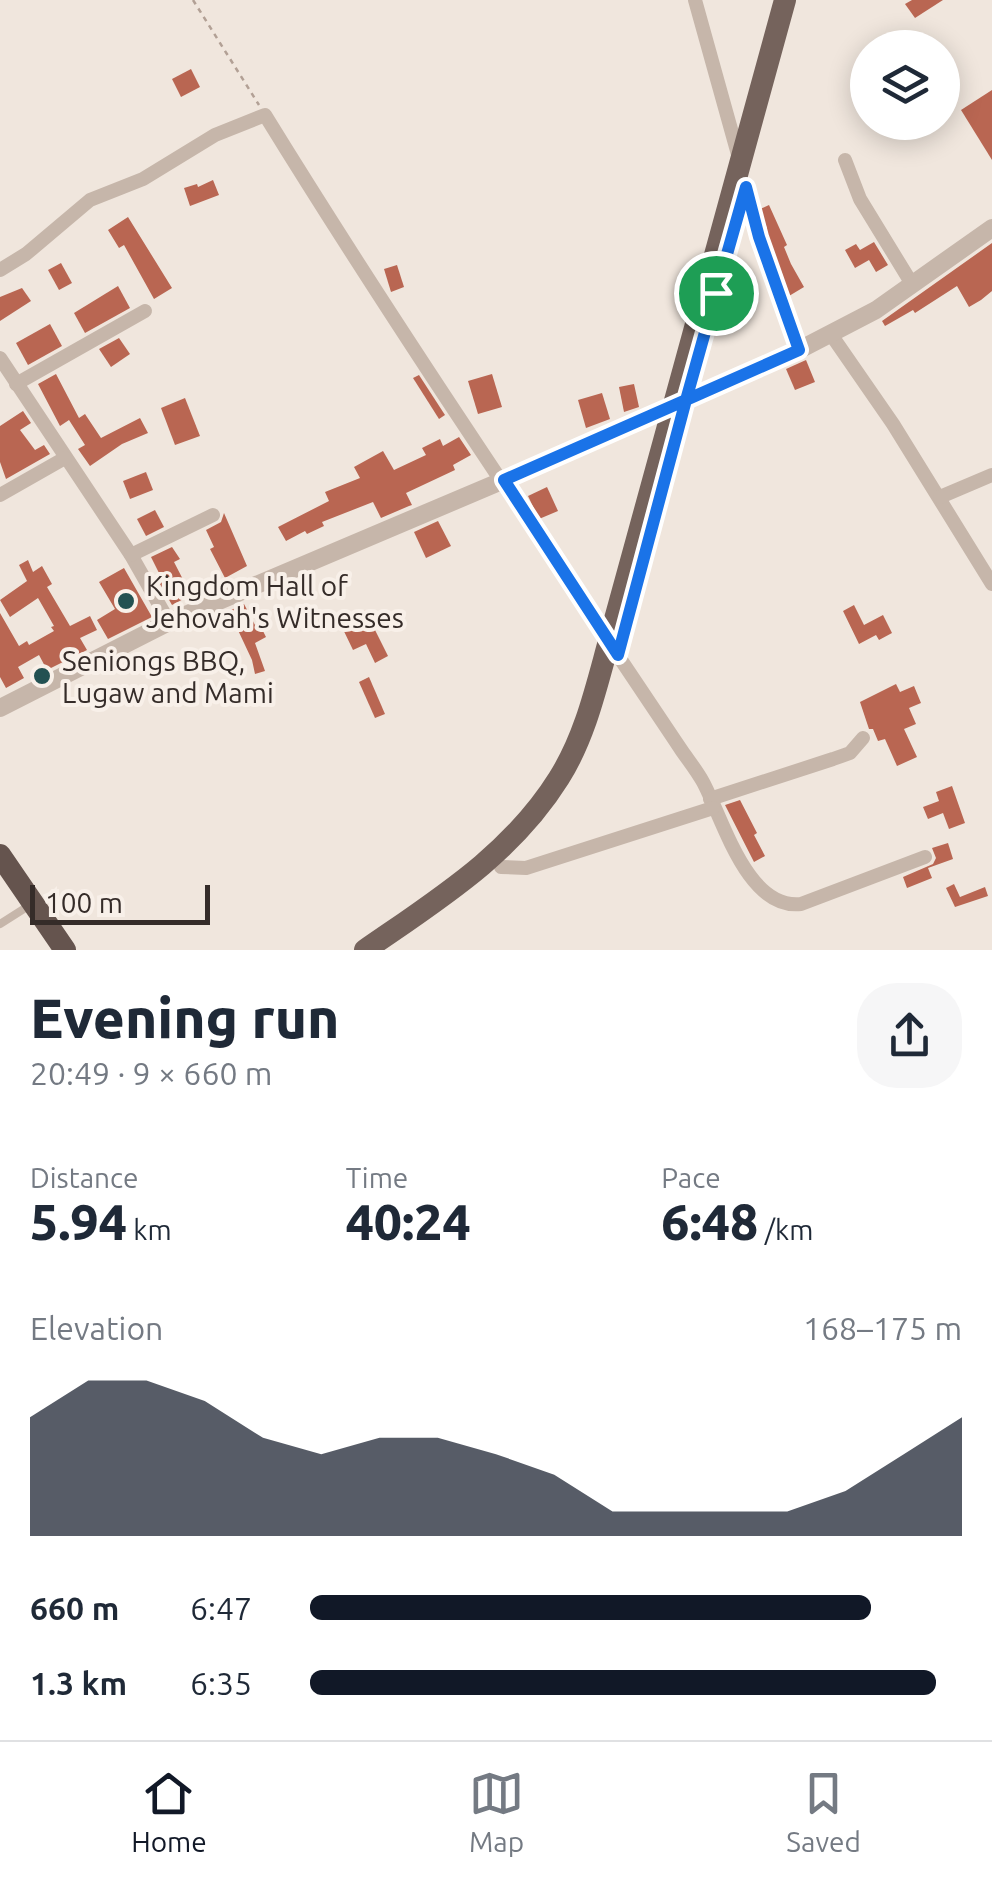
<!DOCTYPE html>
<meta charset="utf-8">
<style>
:root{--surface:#fff;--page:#f6f6f7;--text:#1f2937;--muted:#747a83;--line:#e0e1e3;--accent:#111827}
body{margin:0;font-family:Ubuntu,sans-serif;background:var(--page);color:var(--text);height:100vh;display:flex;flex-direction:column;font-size:38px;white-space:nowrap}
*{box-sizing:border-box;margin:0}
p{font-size:32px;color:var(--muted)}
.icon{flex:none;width:55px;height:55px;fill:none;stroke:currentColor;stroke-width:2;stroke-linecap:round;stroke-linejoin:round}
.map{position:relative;height:950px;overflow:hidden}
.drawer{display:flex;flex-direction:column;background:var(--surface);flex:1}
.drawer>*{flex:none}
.tools{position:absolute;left:850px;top:30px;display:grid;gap:20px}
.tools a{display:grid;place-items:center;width:110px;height:110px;border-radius:50%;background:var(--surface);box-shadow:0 5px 25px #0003;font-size:50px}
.scale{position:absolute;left:30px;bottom:25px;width:180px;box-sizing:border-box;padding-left:10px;border:5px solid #352c29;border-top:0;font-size:28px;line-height:35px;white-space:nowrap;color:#352c29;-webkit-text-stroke:8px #f8f0e9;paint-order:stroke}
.pin{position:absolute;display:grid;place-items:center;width:85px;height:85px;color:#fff;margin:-42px;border:5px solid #fff;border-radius:50%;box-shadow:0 2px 10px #0007}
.round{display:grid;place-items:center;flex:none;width:105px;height:105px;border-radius:40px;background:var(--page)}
.overview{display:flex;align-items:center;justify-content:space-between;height:170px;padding:0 30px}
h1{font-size:55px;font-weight:800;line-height:75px}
.stats{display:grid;grid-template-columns:repeat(3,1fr);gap:15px;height:170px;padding:10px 30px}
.stats div{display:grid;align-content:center}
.stats b{font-size:50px;font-weight:800}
.stats small{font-size:28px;font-weight:400}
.stats p{font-size:28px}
.chart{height:280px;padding:20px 30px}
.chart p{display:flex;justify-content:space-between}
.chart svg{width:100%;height:180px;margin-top:10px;fill:var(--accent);opacity:.7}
ul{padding:0 30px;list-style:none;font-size:32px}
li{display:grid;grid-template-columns:160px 120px 1fr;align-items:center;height:75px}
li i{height:25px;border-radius:12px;background:var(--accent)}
.tabs{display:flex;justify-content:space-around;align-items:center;height:140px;border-top:2px solid var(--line);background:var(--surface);font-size:28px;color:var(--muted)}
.tabs a{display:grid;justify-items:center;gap:5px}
.tabs .selected{color:var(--accent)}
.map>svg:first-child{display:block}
</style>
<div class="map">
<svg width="992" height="950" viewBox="0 0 992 950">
<rect width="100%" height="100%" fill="#f0e6dd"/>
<g fill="#b96652">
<path d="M912,0H943L915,18L905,4Z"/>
<path d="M191,69L200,87L181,97L172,79Z"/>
<path d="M992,90V160L961,110Z"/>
<path d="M213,180L219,195L190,206L184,188L197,184L198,187Z"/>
<path d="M769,205L787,245L784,247L791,264L804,287L789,296L760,231L767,228L758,210Z"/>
<path d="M128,217L172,288L154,299L124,245L119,248L108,230Z"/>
<path d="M874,242L888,265L876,272L869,260L855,268L845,250L856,244L860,250Z"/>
<path d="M992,243V291L981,300L969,307L957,286L915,313L913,310L885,326L882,321Z"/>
<path d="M61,263L72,283L59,290L48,270Z"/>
<path d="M397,265L404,287L391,292L384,269Z"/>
<path d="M118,286L130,308L85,333L74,313Z"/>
<path d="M22,288L31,301L0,321V297Z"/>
<path d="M50,324L62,346L28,365L16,343Z"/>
<path d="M119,338L130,354L111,367L99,349Z"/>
<path d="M806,360L815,382L795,390L786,369Z"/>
<path d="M56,374L79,418L85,414L101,438L140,418L148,433L122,444L90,466L78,449L85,445L69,420L60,426L38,384Z"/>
<path d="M492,374L502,407L478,414L468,381Z"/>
<path d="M419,375L445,415L439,419L413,378Z"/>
<path d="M634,384L639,407L624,412L619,387Z"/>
<path d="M602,393L610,419L586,428L578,400Z"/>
<path d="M185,398L200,436L175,445L161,408Z"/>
<path d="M23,411L31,423L20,430L35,450L44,445L50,454L6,479L0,462V426Z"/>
<path d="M459,437L471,455L453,465L455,470L406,493L412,505L409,506L381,518L373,502L322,522L324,526L307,534L305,531L286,541L278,527L329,501L325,492L360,478L354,467L383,451L394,470L426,455L422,448L440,439L443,446Z"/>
<path d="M146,472L153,490L130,499L123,481Z"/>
<path d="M547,487L558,511L539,519L528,496Z"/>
<path d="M155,510L164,527L146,536L137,519Z"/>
<path d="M224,513L247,566L225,578L210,549L214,547L206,530L221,522Z"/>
<path d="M438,521L451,546L426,558L414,532Z"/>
<path d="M172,547L180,559L174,562L191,595L172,605L156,577L160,575L151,557Z"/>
<path d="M28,560L33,572L42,566L52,584L47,587L70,626L90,616L97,630L80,638L87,650L47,670L39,655L18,667L24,678L6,688L0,677V613L19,646L27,641L29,645L54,631L51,627L54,626L38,598L10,617L0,600L27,581L19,565Z"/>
<path d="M124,568L152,617L108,639L97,620L115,609L99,582Z"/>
<path d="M244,604L255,625L259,623L266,637L255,643L265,671L255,674L252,660L229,611Z"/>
<path d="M854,605L864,625L883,615L892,633L879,640L876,635L859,644L843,611Z"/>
<path d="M365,610L388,656L375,663L366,644L353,650L340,623Z"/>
<path d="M369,677L385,714L375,718L359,682Z"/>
<path d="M896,684L900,692L914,686L921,703L909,708L916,724L904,729L917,757L897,766L885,739L878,741L873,729H869L860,702Z"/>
<path d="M952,786L965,823L949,829L943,813L928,819L923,807L939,801L936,792Z"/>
<path d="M740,800L757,833L754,835L765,856L754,862L725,805Z"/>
<path d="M948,843L953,859L928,868L932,878L907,888L903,877L933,864L936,858L932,848Z"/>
<path d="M954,884L960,897L985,887L988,896L955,907L946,888Z"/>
</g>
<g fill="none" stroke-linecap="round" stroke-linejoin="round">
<g stroke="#b2a095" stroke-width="2.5" stroke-dasharray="5 5" stroke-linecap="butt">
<path d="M193,0L259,105"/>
<path d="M749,198L759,237L795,337"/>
</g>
<path stroke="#c6b6aa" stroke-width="8" d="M0,924L30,905"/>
<g stroke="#c6b6aa" stroke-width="14">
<path d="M695,0L739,158"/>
<path d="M845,160L860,199L912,284"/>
<path d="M0,270L26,254L90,200L143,179L215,135L265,115C398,331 541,540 682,751C689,761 697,771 703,782C723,819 747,910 801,904L925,857"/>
<path d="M830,333L893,424L992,584"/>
<path d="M0,358L131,555L169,622"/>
<path d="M16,384L145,311"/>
<path d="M0,495L65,458"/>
<path d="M940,497L992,475"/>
<path d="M131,555L213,515"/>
<path d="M710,799L833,759L850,753L863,738"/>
<path d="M501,867L526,868L713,808"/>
</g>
<path stroke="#c6b6aa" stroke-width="18" d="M0,708L169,622L504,480L799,350L876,310L992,228"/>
<path stroke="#75635c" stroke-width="22" d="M365,950C437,900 511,855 559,778C585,737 596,688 609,641L785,0"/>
<path stroke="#65544e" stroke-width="22" d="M0,855L65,950"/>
</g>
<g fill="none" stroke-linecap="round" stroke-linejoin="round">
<defs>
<path id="route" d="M716,293L686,400L504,480L618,655L686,400L799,350L759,237L746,187L716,293"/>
</defs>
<use href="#route" stroke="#fff" stroke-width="20"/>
<use href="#route" stroke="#1a73e8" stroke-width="12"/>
</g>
<g fill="#235152" stroke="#f8f0e9" stroke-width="4">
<circle cx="126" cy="601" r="10"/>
<circle cx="42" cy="676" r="10"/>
</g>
<g text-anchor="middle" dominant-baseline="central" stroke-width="8" stroke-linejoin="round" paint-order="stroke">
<g font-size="28" fill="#352c29" stroke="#f8f0e9" text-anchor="start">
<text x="146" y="585">Kingdom Hall of<tspan x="146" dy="32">Jehovah's Witnesses</tspan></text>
<text x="62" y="660">Seniongs BBQ,<tspan x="62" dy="32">Lugaw and Mami</tspan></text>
</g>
</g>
</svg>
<div class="tools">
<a><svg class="icon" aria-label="layers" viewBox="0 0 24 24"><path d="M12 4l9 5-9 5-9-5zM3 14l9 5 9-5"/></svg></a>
</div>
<div class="scale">100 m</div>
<div class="pin" style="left:716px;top:293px;background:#1e9e55"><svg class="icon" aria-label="arrive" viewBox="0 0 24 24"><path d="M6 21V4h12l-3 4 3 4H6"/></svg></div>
</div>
<section class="drawer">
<div class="overview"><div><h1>Evening run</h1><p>20:49 · 9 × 660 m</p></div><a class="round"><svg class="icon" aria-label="share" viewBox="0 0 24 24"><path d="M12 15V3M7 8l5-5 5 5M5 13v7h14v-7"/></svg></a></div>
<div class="stats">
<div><p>Distance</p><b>5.94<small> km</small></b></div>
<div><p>Time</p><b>40:24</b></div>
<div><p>Pace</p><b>6:48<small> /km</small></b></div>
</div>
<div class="chart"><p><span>Elevation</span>168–175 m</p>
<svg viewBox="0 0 160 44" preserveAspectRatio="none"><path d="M0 44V15L10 6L20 6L30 11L40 20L50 24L60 20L70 20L80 24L90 29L100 38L110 38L120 38L130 38L140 33L150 24L160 15V44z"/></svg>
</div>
<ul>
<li><b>660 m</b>6:47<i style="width:86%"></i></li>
<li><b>1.3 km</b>6:35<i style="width:96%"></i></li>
</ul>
</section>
<nav class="tabs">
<a class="selected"><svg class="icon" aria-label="home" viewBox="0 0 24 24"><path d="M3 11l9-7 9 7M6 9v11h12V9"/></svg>Home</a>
<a><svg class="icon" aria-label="map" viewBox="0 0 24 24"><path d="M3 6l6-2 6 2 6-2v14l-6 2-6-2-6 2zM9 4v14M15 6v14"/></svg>Map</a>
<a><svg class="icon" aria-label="saved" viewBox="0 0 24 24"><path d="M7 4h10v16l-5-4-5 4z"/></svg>Saved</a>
</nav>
